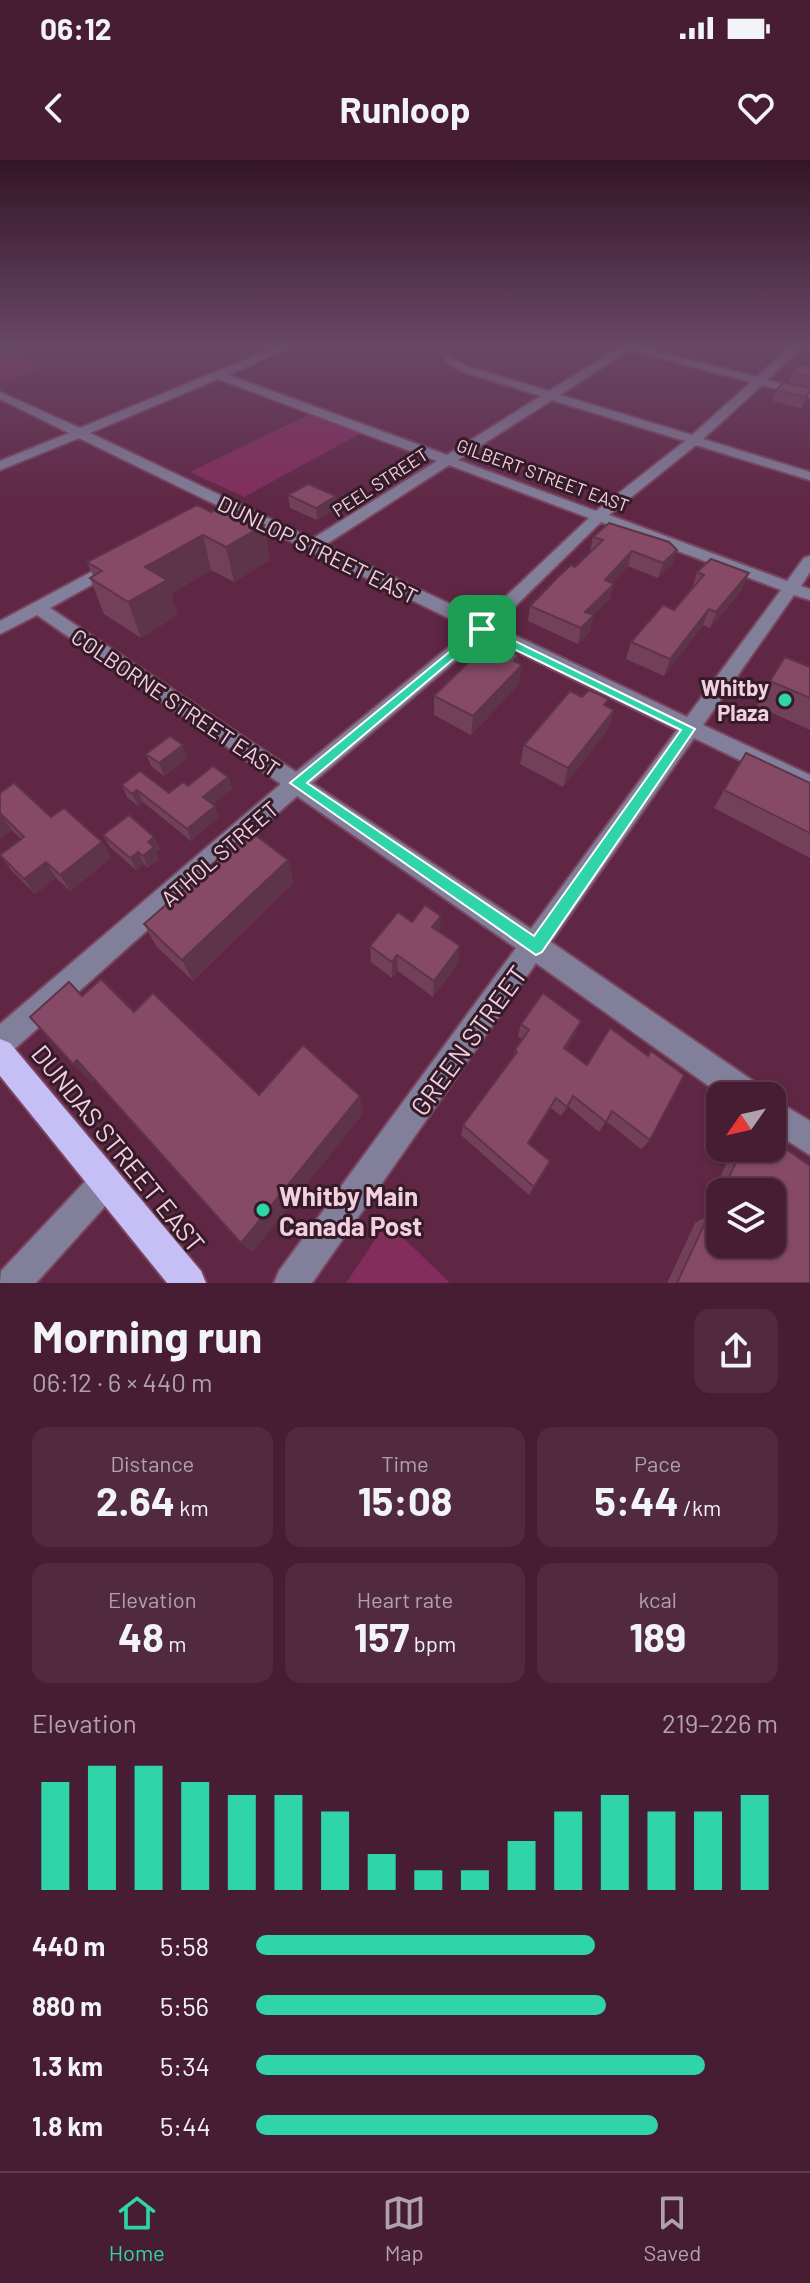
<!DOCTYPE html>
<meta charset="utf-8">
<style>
:root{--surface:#471d33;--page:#512a3f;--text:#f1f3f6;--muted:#b0a2ac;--line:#5f3b4e;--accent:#30d4a9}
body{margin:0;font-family:Barlow,sans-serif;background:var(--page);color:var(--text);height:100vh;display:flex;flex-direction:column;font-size:30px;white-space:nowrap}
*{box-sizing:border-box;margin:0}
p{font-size:26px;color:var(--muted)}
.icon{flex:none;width:44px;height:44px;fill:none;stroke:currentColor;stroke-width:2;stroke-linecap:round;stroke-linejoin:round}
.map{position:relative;height:1123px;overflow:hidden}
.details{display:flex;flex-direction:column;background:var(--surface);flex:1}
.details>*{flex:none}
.needle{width:52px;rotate:236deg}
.buttons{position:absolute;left:706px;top:922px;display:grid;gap:16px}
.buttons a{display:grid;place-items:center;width:80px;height:80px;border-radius:16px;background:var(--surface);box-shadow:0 2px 6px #0004,0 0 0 2px var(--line);font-size:40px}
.pin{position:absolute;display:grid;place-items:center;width:68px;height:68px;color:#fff;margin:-34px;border-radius:16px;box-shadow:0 4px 12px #0006}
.round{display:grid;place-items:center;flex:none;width:84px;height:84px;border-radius:16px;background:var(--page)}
.head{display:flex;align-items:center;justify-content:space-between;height:136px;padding:0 32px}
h1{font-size:44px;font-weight:700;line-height:60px}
.stats{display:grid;grid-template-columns:repeat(3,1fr);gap:12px;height:136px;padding:8px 32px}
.stats div{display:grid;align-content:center;border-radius:16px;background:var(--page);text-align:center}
.stats b{font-size:40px;font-weight:700}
.stats small{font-size:22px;font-weight:400}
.stats p{font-size:22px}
.chart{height:224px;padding:16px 32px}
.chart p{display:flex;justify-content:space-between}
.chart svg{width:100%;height:144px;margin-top:8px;stroke:var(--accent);stroke-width:6}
ul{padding:0 32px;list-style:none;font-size:26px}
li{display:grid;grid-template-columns:128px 96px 1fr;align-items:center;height:60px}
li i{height:20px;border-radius:10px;background:var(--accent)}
.status{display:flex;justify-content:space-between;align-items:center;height:56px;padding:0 40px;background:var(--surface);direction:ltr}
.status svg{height:22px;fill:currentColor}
header{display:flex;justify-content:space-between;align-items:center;height:104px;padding:0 32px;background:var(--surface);font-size:36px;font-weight:700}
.tabs{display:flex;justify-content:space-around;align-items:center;height:112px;border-top:2px solid var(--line);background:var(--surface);font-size:22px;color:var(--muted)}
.tabs a{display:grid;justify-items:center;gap:4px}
.tabs .on{color:var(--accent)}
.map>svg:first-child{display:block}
</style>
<div class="status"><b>06:12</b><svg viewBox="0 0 49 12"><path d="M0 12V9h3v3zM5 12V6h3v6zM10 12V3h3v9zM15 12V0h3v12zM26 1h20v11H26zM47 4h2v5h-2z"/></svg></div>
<header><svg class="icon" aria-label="back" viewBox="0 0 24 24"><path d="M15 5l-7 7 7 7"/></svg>Runloop<svg class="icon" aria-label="heart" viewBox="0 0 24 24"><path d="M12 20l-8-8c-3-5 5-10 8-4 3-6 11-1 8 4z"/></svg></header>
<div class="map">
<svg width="810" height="1123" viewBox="0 0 810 1123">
<rect width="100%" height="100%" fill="#5f2744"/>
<g fill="#832d5c">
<path d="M14,193L46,207L0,222V198Z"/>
<path d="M312,253L363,272L244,337L190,312Z"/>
<path d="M387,1062L450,1123H346Z"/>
</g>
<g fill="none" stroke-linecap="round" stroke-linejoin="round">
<defs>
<g id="minor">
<path d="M278,186H293L228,215L447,295L541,236L461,211L446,202V198L450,197L469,207L549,231L621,186H638L757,217L791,186H803L767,220L810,231V237L762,225L703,279L810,312V320L696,285L609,355L787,421L804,398L810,396V412L801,426L810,429V440L794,435L703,565L810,615V634L694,578L551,782L759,925L763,936H723L536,803L312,1123H274L279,1111L516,788L297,636L10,893L0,897V864L281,624L37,455L0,474V461L108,403H120V409L50,448L296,612L471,469L79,278L0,310V301L69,273L0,239V232L80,268ZM629,190L751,222L692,275L560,235ZM218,219L437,301L312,379L90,273ZM552,240L685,281L596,351L458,300ZM449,305L589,358L482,459L325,385ZM601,362L781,430L687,557L495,466ZM485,476L677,570L531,769L312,623Z"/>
<path d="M772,938L810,961V995L772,971Z"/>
<path d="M106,1006L117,1011L122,1022L117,1033L36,1123H0L1,1111L95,1011Z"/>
</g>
<path id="major" d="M0,879L10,883L201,1111L206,1123H167L0,916Z"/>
</defs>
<use href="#minor" stroke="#7a4560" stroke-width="4"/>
<use href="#major" stroke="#7a4560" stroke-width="4"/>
<use href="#minor" fill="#827f9a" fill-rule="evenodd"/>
<use href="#major" fill="#c5bff5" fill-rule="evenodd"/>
</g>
<g fill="#734059">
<path d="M810,206V233L807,239L801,248L772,241L776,230L789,223L793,212Z"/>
<path d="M288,335L337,348L317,360L290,348Z"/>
<path d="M211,352L264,365L270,400L234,422L211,410L171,434L177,455L141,478L104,454L90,418L93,416L87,402Z"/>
<path d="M593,377L672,405L658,418L628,406L612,423L610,439L593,455L590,471L578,484L528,461L530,446L591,392L590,391Z"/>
<path d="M697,412L742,430L710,468L703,465L664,516L626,499L631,482L674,450L692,429Z"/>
<path d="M495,494L519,495L518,503L519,524L471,575L434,555V536Z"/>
<path d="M810,507V570L757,546L770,521Z"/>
<path d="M614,550L608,569L563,627L520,604L524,585Z"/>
<path d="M146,594L187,598L164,616L151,606Z"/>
<path d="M228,617L232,629L213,644L218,657L191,681L143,642L138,646L127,637L122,625L169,633L188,626Z"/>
<path d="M810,623V698L714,648L724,630Z"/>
<path d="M0,633L102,682L111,698L70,731L56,718L35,734L11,710L0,695L21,679L12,670L0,679Z"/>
<path d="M103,675L160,689L156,692L159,699L148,708L144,704L136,710L110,687Z"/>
<path d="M288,700L293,723L193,821L156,786L144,764Z"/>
<path d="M412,762L440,772L458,803L433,837L398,811L392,818L371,802L370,786Z"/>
<path d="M521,864L576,873L566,889L650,980L641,989L606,961L599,972L568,946L561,956L551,948L529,983L550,1001L529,1035L461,975L463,965L512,899L515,890L522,879L518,876Z"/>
<path d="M741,988H772L810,1123H667L695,1063L708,1056L720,1084H772V1032H724L716,1026L727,1002L739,994Z"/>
</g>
<g fill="#5e3448">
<path d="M0,186H27L0,195Z"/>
<path d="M810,231L807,239L801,248L805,237Z"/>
<path d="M336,336L337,348L317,360L316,348Z"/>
<path d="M264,365L270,400L234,422L226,387Z"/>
<path d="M203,375L211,410L171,434L177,455L141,478L128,442L145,407Z"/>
<path d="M677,390L672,405L658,418L663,403Z"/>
<path d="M632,391L628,406L601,435L605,420Z"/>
<path d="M749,413L742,430L710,468L716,452Z"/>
<path d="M614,424L610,439L581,467L585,452Z"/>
<path d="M709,449L703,465L664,516L670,499Z"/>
<path d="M594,455L590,471L578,484L581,468Z"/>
<path d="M519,495L517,511L522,505L519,524L471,575L473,556L514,501Z"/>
<path d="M614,550L608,569L563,627L568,608Z"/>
<path d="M183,585L187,598L164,616L159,603Z"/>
<path d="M228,617L232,629L207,649L203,637Z"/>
<path d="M137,630L143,642L138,646L132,634Z"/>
<path d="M215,646L218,657L191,681L187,669Z"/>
<path d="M1,654L12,670L0,679V655Z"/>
<path d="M154,677L160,689L156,692L159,699L148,708L143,696L148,682Z"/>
<path d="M102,682L111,698L70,731L60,715Z"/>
<path d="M138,692L144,704L136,710L130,698Z"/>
<path d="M288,700L293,723L193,821L182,800Z"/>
<path d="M46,702L56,718L35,734L24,719Z"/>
<path d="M441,756L440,772L432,767Z"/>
<path d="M460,786L458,803L433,837L434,821Z"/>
<path d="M397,795L398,811L392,818V802Z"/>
<path d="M581,861L576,873L559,899L564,888Z"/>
<path d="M77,900L96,919L92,923L73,904Z"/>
<path d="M360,936L363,954L252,1093L241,1083Z"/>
</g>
<g fill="#864a67" stroke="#5e3448" stroke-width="2">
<path d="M800,204L810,206V218L793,212Z"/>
<path d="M784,222L810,228V231L805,237L776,230Z"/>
<path d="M308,324L336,336L316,348L288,335Z"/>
<path d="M197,345L211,352L224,345L264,365L226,387L203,375L145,407L167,420L128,442L90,418L102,411L87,402Z"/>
<path d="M609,363L669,382L677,390L663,403L632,391L605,420L614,424L585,452L594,455L581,468L530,446L558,417L571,405L575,407L603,380L593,377Z"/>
<path d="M711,399L749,413L716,452L709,449L670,499L631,482L663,445L674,450L704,415L697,412Z"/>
<path d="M501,487L519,495L514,501L522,505L473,556L434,536L483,488L495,494Z"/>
<path d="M785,497L810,507V538L770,521Z"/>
<path d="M589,530L609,539L604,545L614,550L568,608L524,585L570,531L582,537Z"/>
<path d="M170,576L183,585L159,603L146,594Z"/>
<path d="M746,593L810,623V673L724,630Z"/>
<path d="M213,606L228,617L203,637L215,646L187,669L137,630L132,634L122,625L140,611L169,633L183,622L188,626Z"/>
<path d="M14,623L51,657L64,648L102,682L60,715L46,702L24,719L0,695L24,677L1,654L0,655V633Z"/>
<path d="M129,655L154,677L148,682L154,687L143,696L138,692L130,698L103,675Z"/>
<path d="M250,671L288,700L182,800L144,764Z"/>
<path d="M425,745L441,756L432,767L460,786L434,821L397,795L392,802L370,786L398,752L412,762Z"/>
<path d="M101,819L134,852L153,833L259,935L303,885L360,936L241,1083L77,900L73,904L30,857L69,822L82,836Z"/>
<path d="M543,833L581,861L564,888L587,905L610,868L648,896L651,891L684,915L650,980L612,951L606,962L573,936L567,947L556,938L528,983L550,1001L534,1027L463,965L517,892L515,890L529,870L521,864Z"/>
<path d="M772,979L810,1006V1123H677L708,1056L720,1066V1084H772V1032H749L729,1017L741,992L746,997L750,988H772Z"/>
</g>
<linearGradient id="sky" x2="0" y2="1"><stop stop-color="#341525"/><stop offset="0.54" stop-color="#694767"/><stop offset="1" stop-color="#694767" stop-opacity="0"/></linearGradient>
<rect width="810" height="344" fill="url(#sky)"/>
<path fill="#30d4a9" stroke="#fff" stroke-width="2" fill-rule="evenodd" d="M482,465L695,569L542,792L536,795L290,623ZM483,474L681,570L534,776L307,623Z"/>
<g fill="#30d4a9" stroke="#351b28" stroke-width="3">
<circle cx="785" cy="540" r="8"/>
<circle cx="263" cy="1050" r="8"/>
</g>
<g text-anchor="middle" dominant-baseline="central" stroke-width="6" stroke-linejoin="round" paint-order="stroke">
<g font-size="18" fill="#f3d0df" stroke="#351b28">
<text transform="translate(543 315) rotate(20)">GILBERT STREET EAST</text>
<text transform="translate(380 322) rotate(-33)">PEEL STREET</text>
</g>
<g font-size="22" fill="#f3d0df" stroke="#351b28">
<text transform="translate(318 389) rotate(26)">DUNLOP STREET EAST</text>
<text transform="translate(176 542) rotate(34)">COLBORNE STREET EAST</text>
<text transform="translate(219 693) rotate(-41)">ATHOL STREET</text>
</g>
<g font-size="22" font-weight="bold" fill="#f3d0df" stroke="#351b28" text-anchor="end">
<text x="769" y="527">Whitby<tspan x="769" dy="25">Plaza</tspan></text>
</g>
<g font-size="26" fill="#f3d0df" stroke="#351b28">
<text transform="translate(468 880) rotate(-54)">GREEN STREET</text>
<text transform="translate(119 988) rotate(51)">DUNDAS STREET EAST</text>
</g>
<g font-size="26" font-weight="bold" fill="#f3d0df" stroke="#351b28" text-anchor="start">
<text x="279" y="1035">Whitby Main<tspan x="279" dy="30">Canada Post</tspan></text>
</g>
</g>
</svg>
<div class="buttons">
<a><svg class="needle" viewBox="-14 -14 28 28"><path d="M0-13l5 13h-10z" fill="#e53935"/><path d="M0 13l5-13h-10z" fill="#b0a2ac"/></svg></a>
<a><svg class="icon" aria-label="layers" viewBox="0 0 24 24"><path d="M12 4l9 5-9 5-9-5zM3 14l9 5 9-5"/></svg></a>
</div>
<div class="pin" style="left:482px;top:469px;background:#1e9e55"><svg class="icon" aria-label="arrive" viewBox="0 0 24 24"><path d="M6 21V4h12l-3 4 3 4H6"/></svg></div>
</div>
<section class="details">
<div class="head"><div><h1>Morning run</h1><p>06:12 · 6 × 440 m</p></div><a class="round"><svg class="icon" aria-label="share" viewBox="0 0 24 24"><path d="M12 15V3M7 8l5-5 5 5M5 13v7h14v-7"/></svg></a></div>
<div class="stats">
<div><p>Distance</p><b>2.64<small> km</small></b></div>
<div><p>Time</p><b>15:08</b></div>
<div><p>Pace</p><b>5:44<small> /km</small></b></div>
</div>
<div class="stats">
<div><p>Elevation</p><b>48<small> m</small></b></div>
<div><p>Heart rate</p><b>157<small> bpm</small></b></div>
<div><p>kcal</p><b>189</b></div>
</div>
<div class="chart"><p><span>Elevation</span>219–226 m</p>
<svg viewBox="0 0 160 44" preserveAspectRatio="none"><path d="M5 44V11M15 44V6M25 44V6M35 44V11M45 44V15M55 44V15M65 44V20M75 44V33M85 44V38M95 44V38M105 44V29M115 44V20M125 44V15M135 44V20M145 44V20M155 44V15"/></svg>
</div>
<ul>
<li><b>440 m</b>5:58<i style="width:65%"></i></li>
<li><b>880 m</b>5:56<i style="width:67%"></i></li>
<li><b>1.3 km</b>5:34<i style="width:86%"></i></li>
<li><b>1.8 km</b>5:44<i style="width:77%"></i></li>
</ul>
</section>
<nav class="tabs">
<a class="on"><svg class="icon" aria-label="home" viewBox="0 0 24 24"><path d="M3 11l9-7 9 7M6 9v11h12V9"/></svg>Home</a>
<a><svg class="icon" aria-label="map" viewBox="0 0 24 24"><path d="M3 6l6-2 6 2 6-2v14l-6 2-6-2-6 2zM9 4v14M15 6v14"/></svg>Map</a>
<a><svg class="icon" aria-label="saved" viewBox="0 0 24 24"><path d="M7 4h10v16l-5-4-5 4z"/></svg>Saved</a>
</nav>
